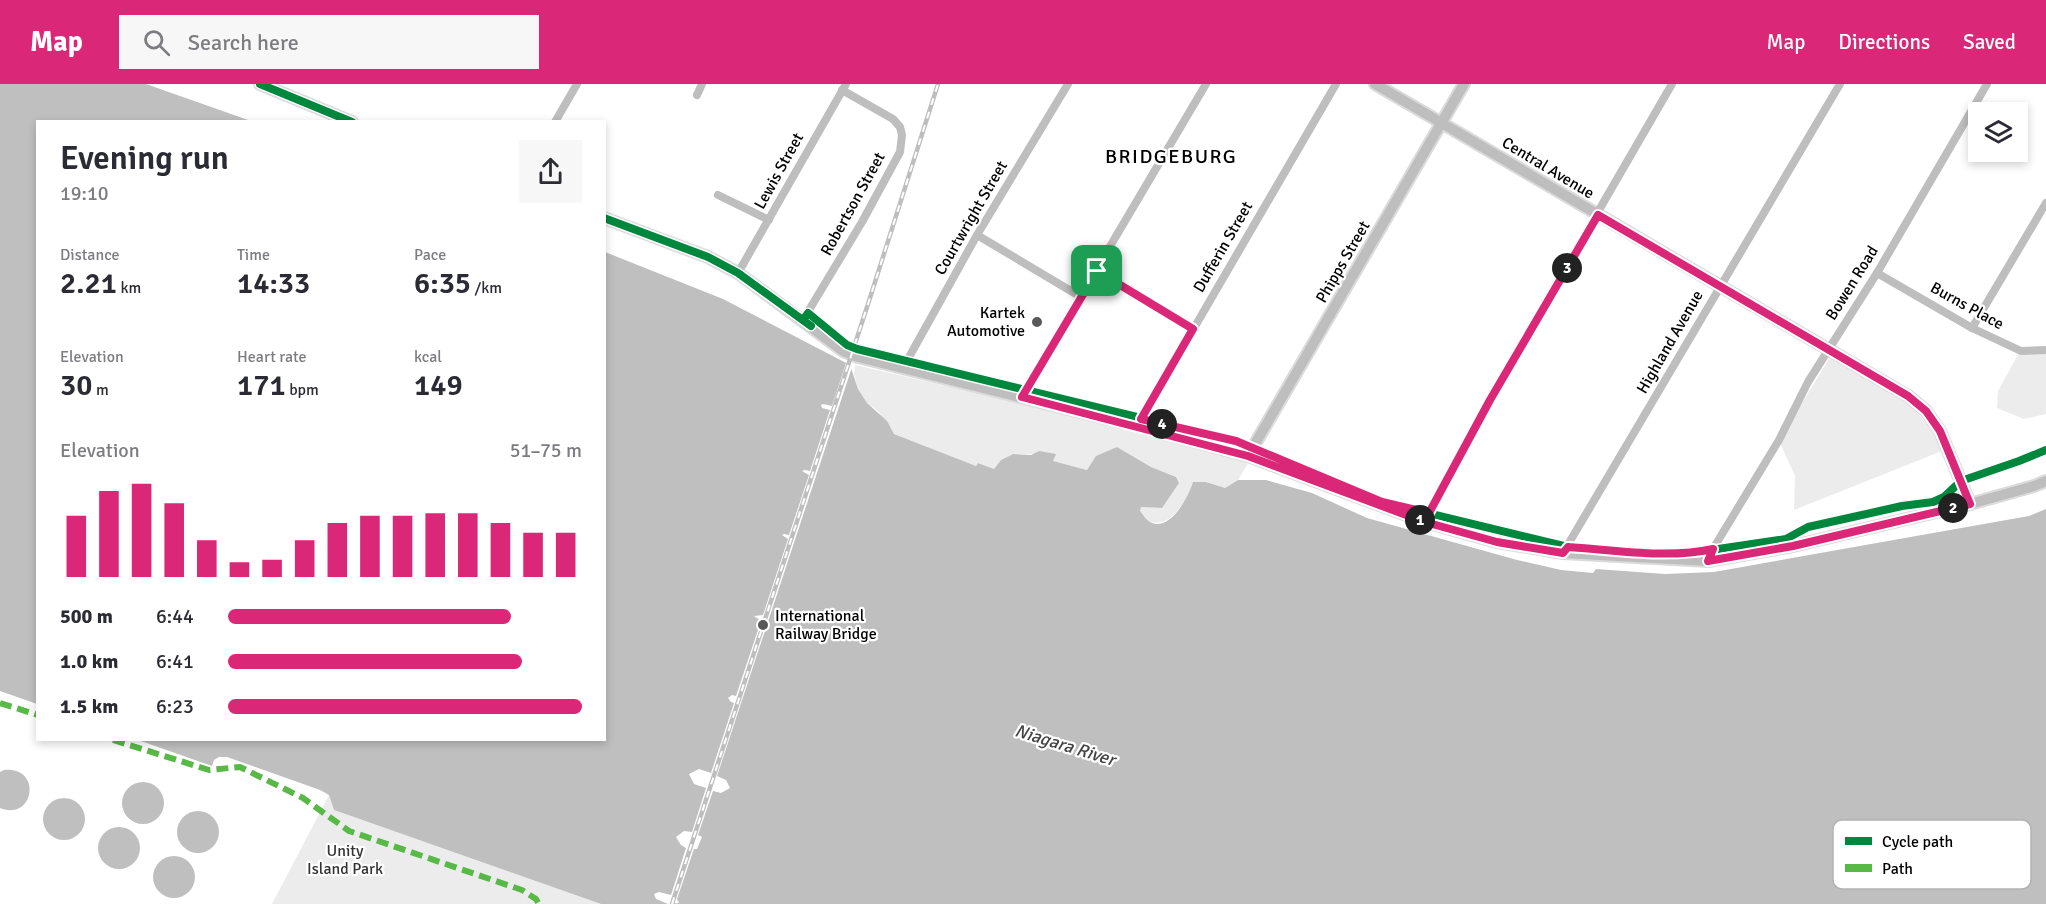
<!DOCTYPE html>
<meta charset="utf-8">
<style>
:root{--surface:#fff;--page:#f7f7f7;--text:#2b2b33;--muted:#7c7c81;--accent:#db2777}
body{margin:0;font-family:Signika,sans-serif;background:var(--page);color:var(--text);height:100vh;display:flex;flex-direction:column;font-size:22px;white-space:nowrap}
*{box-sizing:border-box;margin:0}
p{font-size:20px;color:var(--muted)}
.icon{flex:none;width:33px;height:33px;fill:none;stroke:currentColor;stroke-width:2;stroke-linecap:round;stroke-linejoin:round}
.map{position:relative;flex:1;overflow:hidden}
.panel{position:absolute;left:36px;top:36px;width:570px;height:621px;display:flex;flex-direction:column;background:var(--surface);border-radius:0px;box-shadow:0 3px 9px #0003}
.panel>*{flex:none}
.buttons{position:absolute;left:1968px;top:18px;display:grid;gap:12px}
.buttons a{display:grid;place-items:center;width:60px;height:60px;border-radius:0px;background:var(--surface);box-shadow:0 3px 9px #0003;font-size:30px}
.pin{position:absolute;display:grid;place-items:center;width:51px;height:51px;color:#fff;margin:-26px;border-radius:12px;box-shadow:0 3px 9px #0006}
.km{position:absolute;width:30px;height:30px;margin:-15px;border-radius:50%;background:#222;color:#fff;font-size:16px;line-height:30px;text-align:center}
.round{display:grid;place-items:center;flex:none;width:63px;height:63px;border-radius:0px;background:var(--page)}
.headline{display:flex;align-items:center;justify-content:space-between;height:102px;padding:0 24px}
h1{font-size:33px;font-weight:600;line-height:45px}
.metrics{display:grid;grid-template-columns:repeat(3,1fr);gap:9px;height:102px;padding:6px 24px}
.metrics div{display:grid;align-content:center}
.metrics b{font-size:30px;font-weight:600}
.metrics small{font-size:16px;font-weight:400}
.metrics p{font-size:16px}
.chart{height:168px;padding:12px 24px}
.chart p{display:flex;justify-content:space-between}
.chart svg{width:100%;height:108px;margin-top:6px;stroke:var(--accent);stroke-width:6}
ul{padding:0 24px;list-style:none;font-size:20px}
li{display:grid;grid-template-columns:96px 72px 1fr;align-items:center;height:45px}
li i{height:15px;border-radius:8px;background:var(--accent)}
header{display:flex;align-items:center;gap:36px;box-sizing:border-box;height:84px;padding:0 30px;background:var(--accent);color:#fff}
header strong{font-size:28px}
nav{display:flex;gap:33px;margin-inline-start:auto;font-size:21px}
.search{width:420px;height:54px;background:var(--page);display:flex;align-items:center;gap:15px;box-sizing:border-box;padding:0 21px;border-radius:0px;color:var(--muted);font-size:22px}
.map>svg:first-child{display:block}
</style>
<header>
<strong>Map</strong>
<div class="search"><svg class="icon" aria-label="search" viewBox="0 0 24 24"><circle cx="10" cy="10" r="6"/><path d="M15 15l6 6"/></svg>Search here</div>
<nav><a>Map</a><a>Directions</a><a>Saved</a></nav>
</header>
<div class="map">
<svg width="2046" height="820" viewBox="0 0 2046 820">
<rect width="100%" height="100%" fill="#fff"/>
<g fill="#ececec">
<path d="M2046,266V330L2024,335L1997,324L1998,307L2020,267Z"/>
<path d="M1832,270L1913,324L1931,345L1942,367L1794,426L1795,392L1779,357Z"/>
<path d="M855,281L1185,357L1250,376L1238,396L1225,404L1206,398C1199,403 1192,408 1187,414C1176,428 1169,442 1149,438L1140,427L1141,423L1162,424L1176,393L1151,383L1117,363L1100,371L1087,386L1052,377L1055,370H1013L1001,376L994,385L979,379L976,382L894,350L878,327L867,319L858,305L854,290Z"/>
<path d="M329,711L334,726L601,820H272Z"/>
</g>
<g fill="#bfbfbf">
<path d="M0,0H146L251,37L38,38L37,620L0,607Z"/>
<path d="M605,168L723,215L850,281L858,305L867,319L887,337L894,350L976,382L978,379L994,385L1001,376L1013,370L1031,371L1039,367L1056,370L1053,377L1087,386L1096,372L1117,363L1151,383L1176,393L1179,399L1162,424L1141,423L1140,427C1143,430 1146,436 1150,438C1170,449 1189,412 1193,398H1206L1225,404L1238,396H1266L1312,409L1367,434L1517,476L1561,486L1593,489L1596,485L1665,490L1714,488L2029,432L2046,425V820H601L334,726L329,711L320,706L227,673H219L214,676L212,682L138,656H604Z"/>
<path d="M4,686C43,682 34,738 0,724V688Z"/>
<circle cx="143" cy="719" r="21"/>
<circle cx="64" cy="735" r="21"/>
<circle cx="198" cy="748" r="21"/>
<circle cx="119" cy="764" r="21"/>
<circle cx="174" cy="793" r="21"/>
</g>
<path fill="#fff" d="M847,276L853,280L717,692L726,696L730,704L721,709L713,707L698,751L702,753L697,765H694L677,815L679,819L668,820L656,815L654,810L659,808L671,811L686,764L681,761L676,753L684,747L692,748L706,704L694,700L689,690L699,685L711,689L734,619L731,618L728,614L732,611L736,612L761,537L754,532L763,531L788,455L782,451L784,450L789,451L809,391L802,387L805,386L810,387L830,326L822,324L821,321L823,320L832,322Z"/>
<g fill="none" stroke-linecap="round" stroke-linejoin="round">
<defs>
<g id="major">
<path d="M260,0L352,38"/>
<path d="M1375,0L1908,312L1926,327L1940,347L1970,420"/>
<path d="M604,134L708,173L738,189L843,267L858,273L1137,342L1248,372L1425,438L1497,458L1563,469L1708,477L1793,462L1970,420L2034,402L2046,397"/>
<path d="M1248,372L1464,0"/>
</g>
</defs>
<use href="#major" stroke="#dbdbdb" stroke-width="14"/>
<g stroke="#bebebe" stroke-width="8">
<path d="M697,11L702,0"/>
<path d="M555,38L577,0"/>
<path d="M718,111L769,136"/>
<path d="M977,151L1081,213"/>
<path d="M1097,187L1193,245"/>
<path d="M738,189L846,0"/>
<path d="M1877,189L1972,244L2021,267L2046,266"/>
<path d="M803,236L862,138L900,68L902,51L900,43L893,35L842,6"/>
<path d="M1972,244L2046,119"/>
<path d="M903,284L977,151L1068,0"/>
<path d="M1021,313L1206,0"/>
<path d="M1137,342L1336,0"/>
<path d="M1961,397L2019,377L2046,366"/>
<path d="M1425,438L1489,316L1672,0"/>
<path d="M1563,469L1840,0"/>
<path d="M1708,477L1713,465L1779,356L1808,298L1877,189L1987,0"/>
</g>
<use href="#major" stroke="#bebebe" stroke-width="10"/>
<defs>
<path id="rail" d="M672,820L869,217L938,0"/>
</defs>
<use href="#rail" stroke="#bebebe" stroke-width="4.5"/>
<use href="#rail" stroke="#fff" stroke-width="2" stroke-dasharray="7" stroke-linecap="butt"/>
<g stroke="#58b947" stroke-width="6" stroke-dasharray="12 6" stroke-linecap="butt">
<path d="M0,619L38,631"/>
<path d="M113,656L209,686L240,683L303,714L349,747L522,806L536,815L539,820"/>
</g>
<defs>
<g id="cycleway">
<path d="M260,0L352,38"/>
<path d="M604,134L708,173L738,189L811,242"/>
<path d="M803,236L808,229L847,261L857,265L1236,357L1382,418L1568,463L1652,468H1698L1786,455L1808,443L1902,422L1933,418L1944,413L1961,397L2019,377L2046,366"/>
</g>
</defs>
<use href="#cycleway" stroke="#fff" stroke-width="11"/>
<use href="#cycleway" stroke="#00873e" stroke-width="8"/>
</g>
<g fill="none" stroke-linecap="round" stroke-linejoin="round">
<defs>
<path id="route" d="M1598,131L1908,312L1926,327L1940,347L1970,420L1793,462L1708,477L1713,465C1667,475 1615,466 1568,463L1563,469L1497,458L1425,438L1248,372L1022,313L1097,187L1193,245L1141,335L1236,357L1382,418L1429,429L1490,316Z"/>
</defs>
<use href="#route" stroke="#fff" stroke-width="12"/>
<use href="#route" stroke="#db2777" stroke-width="8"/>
</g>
<g fill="#595959" stroke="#fff" stroke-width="2">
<circle cx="1037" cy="238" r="6"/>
<circle cx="763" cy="541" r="6"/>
</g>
<g text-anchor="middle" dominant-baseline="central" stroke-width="4.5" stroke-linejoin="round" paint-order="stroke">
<g font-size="16" fill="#000" stroke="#fff">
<text transform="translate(1548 84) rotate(31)">Central Avenue</text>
<text transform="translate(779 87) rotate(-61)">Lewis Street</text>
<text transform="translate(853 120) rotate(-61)">Robertson Street</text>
<text transform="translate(971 134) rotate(-60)">Courtwright Street</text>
<text transform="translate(1223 163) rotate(-60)">Dufferin Street</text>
<text transform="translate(1343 178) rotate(-60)">Phipps Street</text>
<text transform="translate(1852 199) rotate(-58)">Bowen Road</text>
<text transform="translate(1967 222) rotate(29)">Burns Place</text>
<text transform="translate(1670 258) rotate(-60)">Highland Avenue</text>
</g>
<g font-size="16" fill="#000" stroke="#fff" text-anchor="end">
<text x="1025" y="229">Kartek<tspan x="1025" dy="18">Automotive</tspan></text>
<text x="775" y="532" text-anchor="start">International<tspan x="775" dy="18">Railway Bridge</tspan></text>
</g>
<g font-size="16" fill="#333" stroke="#fff">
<text x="345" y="767">Unity<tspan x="345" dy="18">Island Park</tspan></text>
</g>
<g font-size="18" font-style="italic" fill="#444" stroke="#fff">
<text transform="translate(1065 661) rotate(17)">Niagara River</text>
</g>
<g font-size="20" letter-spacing="1.5" fill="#000" stroke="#fff">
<text x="1171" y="72">BRIDGEBURG</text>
</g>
</g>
<rect x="1833" y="736" width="198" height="69" rx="9" fill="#fff" stroke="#b2b2b2" stroke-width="1.5"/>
<rect x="1845" y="753" width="27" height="8" fill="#00873e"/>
<rect x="1845" y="780" width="27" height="8" fill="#58b947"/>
<g font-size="16" fill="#000">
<text x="1882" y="763">Cycle path</text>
<text x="1882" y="790">Path</text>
</g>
</svg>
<div class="buttons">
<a><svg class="icon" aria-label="layers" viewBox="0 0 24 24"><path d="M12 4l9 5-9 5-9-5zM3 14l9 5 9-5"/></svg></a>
</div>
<div class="pin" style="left:1097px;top:187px;background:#1e9e55"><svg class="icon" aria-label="arrive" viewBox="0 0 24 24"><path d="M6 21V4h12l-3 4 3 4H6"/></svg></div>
<b class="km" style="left:1420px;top:436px">1</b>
<b class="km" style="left:1953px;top:424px">2</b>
<b class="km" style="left:1567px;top:184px">3</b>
<b class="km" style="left:1162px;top:340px">4</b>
<section class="panel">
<div class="headline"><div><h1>Evening run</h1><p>19:10</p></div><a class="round"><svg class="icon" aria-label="share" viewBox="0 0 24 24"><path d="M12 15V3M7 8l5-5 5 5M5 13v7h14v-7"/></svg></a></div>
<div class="metrics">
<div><p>Distance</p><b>2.21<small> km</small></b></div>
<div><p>Time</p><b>14:33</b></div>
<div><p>Pace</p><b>6:35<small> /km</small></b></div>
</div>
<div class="metrics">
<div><p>Elevation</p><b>30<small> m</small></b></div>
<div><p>Heart rate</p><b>171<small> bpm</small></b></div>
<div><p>kcal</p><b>149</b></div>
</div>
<div class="chart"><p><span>Elevation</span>51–75 m</p>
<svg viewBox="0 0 160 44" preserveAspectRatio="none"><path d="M5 44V19M15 44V9M25 44V6M35 44V14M45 44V29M55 44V38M65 44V37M75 44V29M85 44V22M95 44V19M105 44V19M115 44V18M125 44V18M135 44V22M145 44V26M155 44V26"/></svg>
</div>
<ul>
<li><b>500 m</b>6:44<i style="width:80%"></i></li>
<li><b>1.0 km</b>6:41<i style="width:83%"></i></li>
<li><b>1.5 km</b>6:23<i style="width:100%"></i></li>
</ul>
</section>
</div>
